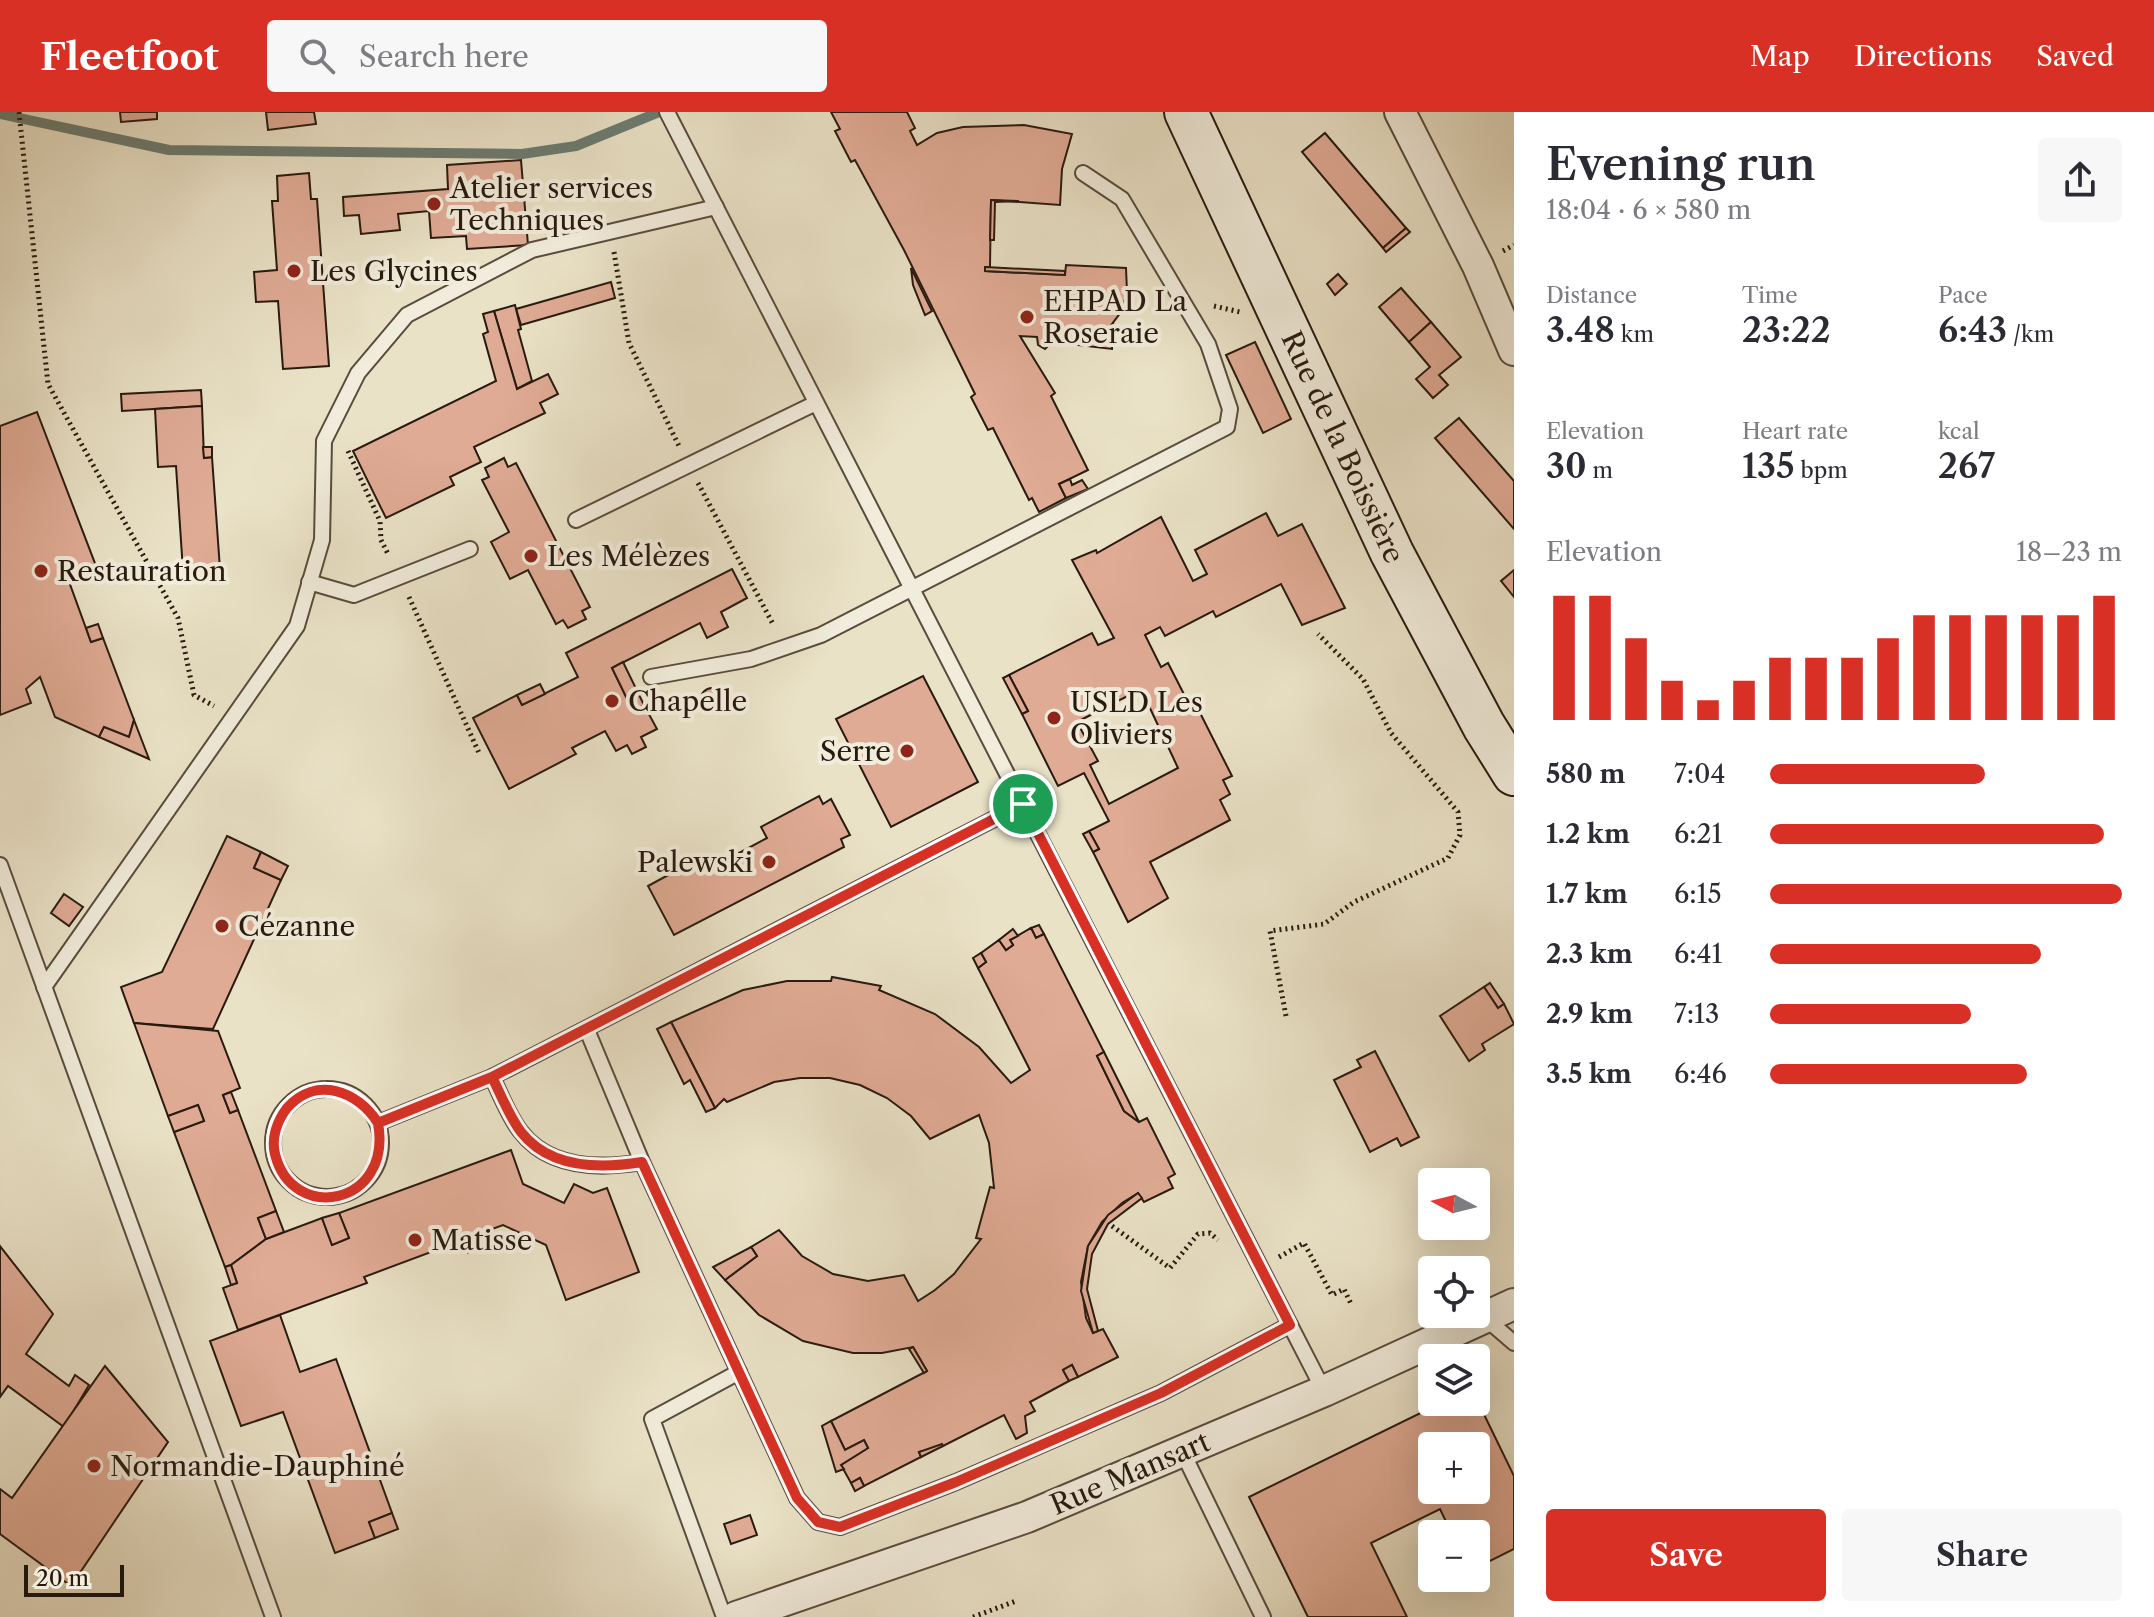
<!DOCTYPE html>
<meta charset="utf-8">
<style>
:root{--surface:#fff;--page:#f7f7f7;--text:#2b2b33;--muted:#7c7c81;--accent:#d93025}
body{margin:0;font-family:"Libre Caslon Text",serif;background:var(--page);color:var(--text);height:100vh;display:flex;flex-direction:column;font-size:30px;white-space:nowrap}
*{box-sizing:border-box;margin:0}
p{font-size:26px;color:var(--muted)}
.icon{flex:none;width:44px;height:44px;fill:none;stroke:currentColor;stroke-width:2;stroke-linecap:round;stroke-linejoin:round}
.map{position:relative;flex:1;overflow:hidden}
.side{display:flex;flex-direction:column;background:var(--surface);width:640px}
.side>*{flex:none}
.needle{width:52px;rotate:277deg}
.buttons{position:absolute;left:1418px;top:1056px;display:grid;gap:16px}
.buttons a{display:grid;place-items:center;width:72px;height:72px;border-radius:8px;background:var(--surface);box-shadow:0 8px 32px #0002;font-size:40px}
.scale{position:absolute;left:24px;bottom:20px;width:100px;box-sizing:border-box;padding-left:8px;border:4px solid #291a0f;border-top:0;font-size:22px;line-height:28px;white-space:nowrap;color:#291a0f;-webkit-text-stroke:6px #f1ecdb;paint-order:stroke}
.pin{position:absolute;display:grid;place-items:center;width:68px;height:68px;color:#fff;margin:-34px;border:4px solid #fff;border-radius:50%;box-shadow:0 2px 8px #0007}
.round{display:grid;place-items:center;flex:none;width:84px;height:84px;border-radius:8px;background:var(--page)}
.summary{display:flex;align-items:center;justify-content:space-between;height:136px;padding:0 32px}
h1{font-size:44px;font-weight:600;line-height:60px}
.stats{display:grid;grid-template-columns:repeat(3,1fr);gap:12px;height:136px;padding:8px 32px}
.stats div{display:grid;align-content:center}
.stats b{font-size:34px;font-weight:600}
.stats small{font-size:22px;font-weight:400}
.stats p{font-size:22px}
.chart{height:224px;padding:16px 32px}
.chart p{display:flex;justify-content:space-between}
.chart svg{width:100%;height:144px;margin-top:8px;stroke:var(--accent);stroke-width:6}
.cta{display:flex;gap:16px;margin-top:auto;padding:16px 32px}
.cta a{flex:1;height:92px;border-radius:8px;background:var(--accent);color:#fff;font-size:32px;font-weight:600;line-height:92px;text-align:center}
.cta a+a{background:var(--page);color:var(--text)}
ul{padding:0 32px;list-style:none;font-size:26px}
li{display:grid;grid-template-columns:128px 96px 1fr;align-items:center;height:60px}
li i{height:20px;border-radius:10px;background:var(--accent)}
header{display:flex;align-items:center;gap:48px;box-sizing:border-box;height:112px;padding:0 40px;background:var(--accent);color:#fff}
header strong{font-size:38px}
nav{display:flex;gap:44px;margin-inline-start:auto;font-size:28px}
.search{width:560px;height:72px;background:var(--page);display:flex;align-items:center;gap:20px;box-sizing:border-box;padding:0 28px;border-radius:8px;color:var(--muted);font-size:30px}
main{display:flex;flex:1;min-height:0}
.map>svg:first-child{display:block}
</style>
<header>
<strong>Fleetfoot</strong>
<div class="search"><svg class="icon" aria-label="search" viewBox="0 0 24 24"><circle cx="10" cy="10" r="6"/><path d="M15 15l6 6"/></svg>Search here</div>
<nav><a>Map</a><a>Directions</a><a>Saved</a></nav>
</header>
<main>
<div class="map">
<svg width="1514" height="1505" viewBox="0 0 1514 1505">
<rect width="100%" height="100%" fill="#eae2c7"/>
<filter id="stains"><feTurbulence type="fractalNoise" baseFrequency=".0025" numOctaves="4"/><feColorMatrix values="0 0 0 0 .2 0 0 0 0 .09 0 0 0 0 .02 0 0 0 .5 -.17"/></filter>
<radialGradient id="worn" r=".72"><stop offset=".6" stop-color="#630" stop-opacity="0"/><stop offset="1" stop-color="#630" stop-opacity=".3"/></radialGradient>
<g fill="none" stroke-linecap="round" stroke-linejoin="round">
<path stroke="#6c7c71" stroke-width="10" d="M0,2L169,38L522,42L576,34L659,0"/>
</g>
<g fill="#e0ab95" stroke="#291a0f" stroke-width="2" fill-rule="evenodd">
<path d="M120,0H157V7L121,10Z"/>
<path d="M266,0H314L316,12L268,18Z"/>
<path d="M831,0H907L915,16L910,19L917,33L937,21L963,15L1024,13L1072,22L1062,57L1060,93L991,88L990,155H985V159L1065,163L1066,153L1126,156L1127,180L1121,200L1106,220L1105,227H1112V237L1052,230L1045,237L1038,233L1037,225L1020,224L1055,281L1051,284L1088,358L1059,372L1066,386L1039,400L1032,386L1029,388L993,316L988,318L971,285L975,282L904,138L855,48L851,50L835,19L840,17Z"/>
<path d="M1325,21L1406,116L1383,136L1302,40Z"/>
<path d="M521,48L528,133L467,137L466,124L431,126L429,99L398,102L400,118L361,122L359,103L344,104L343,85L448,77L447,53Z"/>
<path d="M309,61L311,87H317L329,254L283,257L278,189L256,190L254,160L277,158L272,89H278L277,64Z"/>
<path d="M991,88L1019,89L995,90L994,128H990Z"/>
<path d="M1406,116L1410,120L1386,140L1383,136Z"/>
<path d="M985,155L1065,159V163L985,159Z"/>
<path d="M911,156L932,199L925,203L913,173Z"/>
<path d="M1338,162L1347,172L1335,183L1327,172Z"/>
<path d="M611,170L615,186L521,213L516,197Z"/>
<path d="M1401,176L1431,210L1409,230L1379,195Z"/>
<path d="M515,193L521,217L518,218L532,269L517,277L494,199Z"/>
<path d="M494,199L517,277L548,262L558,282L540,291L545,301L474,335L481,350L450,365L454,373L386,406L353,339L496,269L483,222L488,220L483,202Z"/>
<path d="M1431,210L1461,245L1439,263L1448,273L1433,286L1416,267L1430,255L1409,230Z"/>
<path d="M1113,213L1112,227H1105L1106,220Z"/>
<path d="M1255,230L1291,307L1263,321L1226,243Z"/>
<path d="M201,278L202,294L122,299L121,282Z"/>
<path d="M202,294L204,346L212,345L220,457L183,459L176,354L158,355L155,297Z"/>
<path d="M37,300L96,454L67,464L91,530L103,526L134,608L129,625L104,615L99,625L55,605L40,565L26,577L31,591L0,603V314Z"/>
<path d="M1459,306L1514,369V417L1435,326Z"/>
<path d="M203,335H212V345L204,346Z"/>
<path d="M504,346L508,355L516,351L590,495L582,499L586,507L568,516L563,508L556,512L528,458L510,467L491,430L509,420L482,368L489,365L485,356Z"/>
<path d="M1070,367L1072,373L1082,368L1088,377L1066,386L1059,372Z"/>
<path d="M1266,401L1278,424L1302,412L1345,496L1302,513L1281,472L1216,505L1213,499L1165,524L1160,515L1145,523L1161,555L1168,551L1190,594L1195,591L1232,664L1223,668L1230,682L1220,688L1230,708L1150,750L1168,786L1128,810L1093,740L1099,737L1089,719L1109,709L1084,661L1058,674L1022,602L1028,599L1009,563L1092,521L1098,533L1114,526L1072,448L1096,438L1097,441L1161,405L1193,469L1207,462L1195,438ZM1141,577L1178,656L1109,692L1090,653L1098,649L1077,610Z"/>
<path d="M732,457L747,486L721,500L728,515L707,526L700,511L612,556L633,599L644,593L657,617L641,625L646,635L632,642L627,633L616,639L605,619L572,636L576,642L509,677L473,606L517,583L522,593L578,565L566,541Z"/>
<path d="M1514,458V485L1501,469Z"/>
<path d="M98,512L103,526L91,530L86,516Z"/>
<path d="M623,550L644,593L633,599L612,556Z"/>
<path d="M1009,563L1028,599L1022,602L1003,566Z"/>
<path d="M923,564L978,670L891,715L836,607Z"/>
<path d="M540,572L545,582L522,593L517,583Z"/>
<circle cx="712" cy="587" r="11"/>
<path d="M134,608L149,647L99,625L104,615L129,625Z"/>
<path d="M819,684L823,692L831,687L850,723L841,727L844,735L674,823L648,774L705,743L711,756L767,726L761,715Z"/>
<path d="M1089,719L1099,737L1093,740L1083,722Z"/>
<path d="M227,724L261,740L254,756L281,768L213,917L134,911L121,875L162,860Z"/>
<path d="M261,740L288,754L281,768L254,756Z"/>
<path d="M64,782L83,795L69,814L51,801Z"/>
<path d="M1039,813L1044,822L1036,826L1031,816Z"/>
<path d="M1031,816L1036,826L1044,822L1104,940L1097,944L1124,999L1139,1010L1147,1006L1175,1062L1168,1066L1173,1076L1144,1090L1138,1081L1122,1091L1102,1110L1088,1134L1081,1170L1086,1206L1093,1221L1103,1217L1118,1245L1078,1265L1072,1253L1063,1258L1069,1269L1030,1290L1035,1299L1025,1304L1027,1321L1016,1327L1004,1303L943,1334L919,1340L921,1345L864,1374L860,1366L851,1371L841,1353L868,1336L864,1328L845,1338L831,1309L927,1259L913,1235L882,1241H853L803,1229L759,1203L725,1168L757,1144L751,1135L779,1118L802,1144L833,1162L868,1169L904,1163L918,1189L935,1178L954,1162L981,1127L976,1126L990,1075L994,1076L989,1031L979,1003L930,1027L911,1004L887,986L860,973L830,966H800L774,970L727,990L724,987L715,996L671,910L743,878L787,869H831L832,865L881,874L879,878L935,902L979,935L1011,971L1030,958L978,856L986,850L981,841L999,828L1006,838L1013,833L1010,828Z"/>
<path d="M1013,817L1018,824L1010,828L1013,833L1006,838L999,828Z"/>
<path d="M981,841L986,850L978,856L973,846Z"/>
<path d="M1490,871L1504,892L1498,896L1484,875Z"/>
<path d="M1484,875L1498,896L1504,892L1514,912L1482,932L1485,938L1469,949L1440,904Z"/>
<path d="M671,910L715,996L706,1000L690,968L684,972L657,917Z"/>
<path d="M134,911L218,919L240,976L223,983L230,1001L238,998L276,1099L258,1106L266,1127L231,1153L225,1155L174,1020L204,1009L198,993L168,1004Z"/>
<path d="M1375,939L1419,1025L1401,1034L1397,1026L1370,1040L1334,968L1361,955L1357,948Z"/>
<path d="M1104,940L1139,1010L1124,999L1097,944Z"/>
<path d="M231,980L238,998L230,1001L223,983Z"/>
<path d="M198,993L204,1009L174,1020L168,1004Z"/>
<path d="M511,1038L523,1072L564,1091L574,1072L593,1081L607,1076L639,1160L566,1188L546,1133L503,1113L481,1121L484,1130L466,1136L463,1128L364,1165L367,1171L238,1218L223,1176L237,1171L231,1153L266,1127L322,1106L332,1133L349,1126L339,1101Z"/>
<path d="M1138,1081L1142,1086L1108,1112L1092,1142L1087,1177L1098,1219L1093,1221L1081,1179L1088,1134L1108,1103Z"/>
<path d="M276,1099L284,1120L266,1127L258,1106Z"/>
<path d="M339,1101L349,1126L332,1133L322,1106Z"/>
<path d="M484,1130L486,1134L468,1141L466,1136Z"/>
<path d="M0,1134L53,1202L26,1242L69,1274L75,1263L89,1273L64,1315L8,1274L0,1285Z"/>
<path d="M751,1135L757,1144L725,1168L713,1155Z"/>
<path d="M231,1153L237,1171L231,1173L225,1155Z"/>
<path d="M280,1203L300,1260L336,1247L392,1401L369,1410L375,1426L335,1441L283,1300L241,1314L210,1229Z"/>
<path d="M913,1235L927,1259L924,1261L909,1237Z"/>
<path d="M1072,1253L1078,1265L1069,1269L1063,1258Z"/>
<path d="M105,1254L168,1330L71,1474L0,1422V1377L12,1386Z"/>
<path d="M1476,1286L1514,1364V1437L1476,1456V1422H1452L1440,1397L1371,1431L1407,1505H1308L1249,1385L1443,1290H1476ZM1432,1334H1476V1378H1432Z"/>
<path d="M831,1309L845,1338L864,1328L868,1336L841,1353L844,1357L836,1360L822,1314Z"/>
<path d="M942,1332L943,1334L921,1345L919,1340Z"/>
<path d="M860,1366L864,1374L855,1379L851,1371Z"/>
<path d="M392,1401L398,1417L375,1426L369,1410Z"/>
<path d="M750,1403L757,1423L731,1432L724,1412Z"/>
</g>
<g fill="none" stroke-linecap="round" stroke-linejoin="round">
<defs>
<g id="lane">
<path d="M667,0L1324,1279"/>
<path d="M576,408L816,291"/>
<path d="M309,470L354,483L470,437"/>
<path d="M651,565L751,547L821,523L1227,315L1230,297L1208,232L1122,87L1083,61"/>
<path d="M0,753L273,1505"/>
<path d="M44,875L297,514L322,428L324,329L358,261L407,203L532,138L716,95"/>
<path d="M587,918L642,1050L797,1386L818,1410L840,1415L956,1370L1161,1281L1290,1213"/>
<path d="M492,965C501,983 509,1005 521,1020C550,1057 601,1057 642,1050"/>
<circle cx="327" cy="1031" r="54"/>
<path d="M378,1011L492,965L1023,692"/>
<path d="M1485,1206L1514,1231"/>
<path d="M1182,1339L1263,1505"/>
<path d="M724,1505L652,1307L739,1260"/>
</g>
<g id="street">
<path d="M1400,0L1478,154L1514,238"/>
<path d="M736,1505L1027,1405L1324,1279L1514,1192"/>
</g>
<path id="secondary" d="M1186,0L1392,441L1484,614L1514,662"/>
</defs>
<use href="#lane" stroke="#594c3d" stroke-width="18"/>
<use href="#street" stroke="#594c3d" stroke-width="34"/>
<use href="#secondary" stroke="#291a0f" stroke-width="46"/>
<g stroke="#291a0f" stroke-width="5" stroke-dasharray="2 4" stroke-linecap="butt">
<path d="M19,0L48,272L178,506L194,583L214,594"/>
<path d="M1503,139L1514,133"/>
<path d="M614,140L629,231L679,334"/>
<path d="M1214,194L1240,200"/>
<path d="M348,339L380,409L381,428L389,444"/>
<path d="M698,371L774,514"/>
<path d="M409,485L479,641"/>
<path d="M1286,904L1270,819L1324,812L1354,790L1448,746L1460,723L1458,700L1391,621L1363,567L1318,522"/>
<path d="M1112,1114L1170,1156L1198,1122L1210,1121L1218,1128"/>
<path d="M1279,1145L1304,1131L1332,1183L1344,1177L1352,1194"/>
<path d="M973,1505L1016,1489"/>
</g>
<use href="#lane" stroke="#f1ecdb" stroke-width="14"/>
<use href="#street" stroke="#f1ecdb" stroke-width="30"/>
<use href="#secondary" stroke="#f1ecdb" stroke-width="42"/>
</g>
<g fill="none" stroke-linecap="round" stroke-linejoin="round">
<defs>
<path id="route" d="M1023,692L492,965L378,1011C393,1094 292,1112 275,1042C271,1026 277,1009 287,996C316,963 358,979 378,1011L492,965C501,983 509,1004 521,1020C550,1057 600,1057 642,1050L797,1386L818,1410L840,1415L956,1370L1161,1281L1290,1213L1023,692"/>
</defs>
<use href="#route" stroke="#fff" stroke-width="16"/>
<use href="#route" stroke="#d93025" stroke-width="10"/>
</g>
<g fill="#8f2418" stroke="#f1ecdb" stroke-width="3">
<circle cx="434" cy="92" r="8"/>
<circle cx="294" cy="159" r="8"/>
<circle cx="1027" cy="205" r="8"/>
<circle cx="531" cy="444" r="8"/>
<circle cx="41" cy="459" r="8"/>
<circle cx="612" cy="589" r="8"/>
<circle cx="1054" cy="606" r="8"/>
<circle cx="907" cy="639" r="8"/>
<circle cx="769" cy="750" r="8"/>
<circle cx="222" cy="814" r="8"/>
<circle cx="415" cy="1128" r="8"/>
<circle cx="94" cy="1354" r="8"/>
</g>
<g text-anchor="middle" dominant-baseline="central" stroke-width="8" stroke-linejoin="round" paint-order="stroke">
<g font-size="28" fill="#291a0f" stroke="#f1ecdb" text-anchor="start">
<text x="450" y="76">Atelier services<tspan x="450" dy="32">Techniques</tspan></text>
<text x="310" y="159">Les Glycines</text>
<text x="1043" y="189">EHPAD La<tspan x="1043" dy="32">Roseraie</tspan></text>
<text x="547" y="444">Les Mélèzes</text>
<text x="57" y="459">Restauration</text>
<text x="628" y="589">Chapelle</text>
<text x="1070" y="590">USLD Les<tspan x="1070" dy="32">Oliviers</tspan></text>
<text x="891" y="639" text-anchor="end">Serre</text>
<text x="753" y="750" text-anchor="end">Palewski</text>
<text x="238" y="814">Cézanne</text>
<text x="431" y="1128">Matisse</text>
<text x="110" y="1354">Normandie-Dauphiné</text>
</g>
<g font-size="28" fill="#291a0f" stroke="#f1ecdb">
<text transform="translate(1343 335) rotate(65)">Rue de la Boissière</text>
<text transform="translate(1130 1361) rotate(-23)">Rue Mansart</text>
</g>
</g>
<rect width="100%" height="100%" filter="url(#stains)"/>
<rect width="100%" height="100%" fill="url(#worn)"/>
</svg>
<div class="buttons">
<a><svg class="needle" viewBox="-14 -14 28 28"><path d="M0-13l5 13h-10z" fill="#e53935"/><path d="M0 13l5-13h-10z" fill="#7c7c81"/></svg></a>
<a><svg class="icon" aria-label="locate" viewBox="0 0 24 24"><circle cx="12" cy="12" r="6"/><path d="M12 2v4M12 18v4M2 12h4M18 12h4"/></svg></a>
<a><svg class="icon" aria-label="layers" viewBox="0 0 24 24"><path d="M12 4l9 5-9 5-9-5zM3 14l9 5 9-5"/></svg></a>
<a>+</a>
<a>−</a>
</div>
<div class="scale">20 m</div>
<div class="pin" style="left:1023px;top:692px;background:#1e9e55"><svg class="icon" aria-label="arrive" viewBox="0 0 24 24"><path d="M6 21V4h12l-3 4 3 4H6"/></svg></div>
</div>
<section class="side">
<div class="summary"><div><h1>Evening run</h1><p>18:04 · 6 × 580 m</p></div><a class="round"><svg class="icon" aria-label="share" viewBox="0 0 24 24"><path d="M12 15V3M7 8l5-5 5 5M5 13v7h14v-7"/></svg></a></div>
<div class="stats">
<div><p>Distance</p><b>3.48<small> km</small></b></div>
<div><p>Time</p><b>23:22</b></div>
<div><p>Pace</p><b>6:43<small> /km</small></b></div>
</div>
<div class="stats">
<div><p>Elevation</p><b>30<small> m</small></b></div>
<div><p>Heart rate</p><b>135<small> bpm</small></b></div>
<div><p>kcal</p><b>267</b></div>
</div>
<div class="chart"><p><span>Elevation</span>18–23 m</p>
<svg viewBox="0 0 160 44" preserveAspectRatio="none"><path d="M5 44V6M15 44V6M25 44V19M35 44V32M45 44V38M55 44V32M65 44V25M75 44V25M85 44V25M95 44V19M105 44V12M115 44V12M125 44V12M135 44V12M145 44V12M155 44V6"/></svg>
</div>
<ul>
<li><b>580 m</b>7:04<i style="width:61%"></i></li>
<li><b>1.2 km</b>6:21<i style="width:95%"></i></li>
<li><b>1.7 km</b>6:15<i style="width:100%"></i></li>
<li><b>2.3 km</b>6:41<i style="width:77%"></i></li>
<li><b>2.9 km</b>7:13<i style="width:57%"></i></li>
<li><b>3.5 km</b>6:46<i style="width:73%"></i></li>
</ul>
<div class="cta"><a>Save</a><a>Share</a></div>
</section>
</main>
